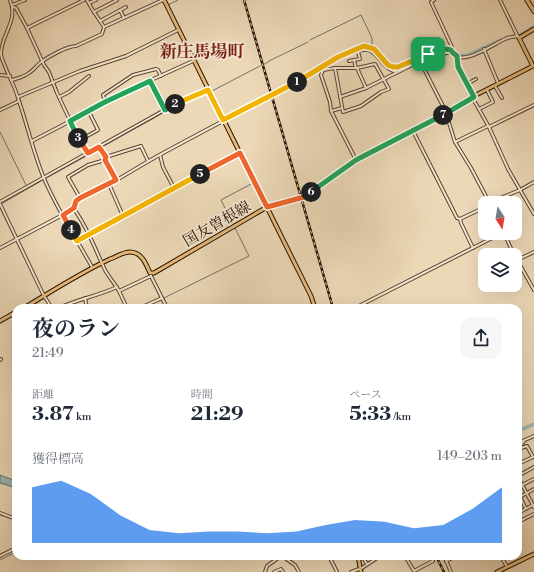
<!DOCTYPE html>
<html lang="ja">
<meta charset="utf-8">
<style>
:root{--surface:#fff;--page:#f6f6f7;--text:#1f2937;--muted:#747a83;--accent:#1a73e8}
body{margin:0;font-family:"Libre Bodoni","Noto Serif JP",serif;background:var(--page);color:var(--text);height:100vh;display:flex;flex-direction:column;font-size:15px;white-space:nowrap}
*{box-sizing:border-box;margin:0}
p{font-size:13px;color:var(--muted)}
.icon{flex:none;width:22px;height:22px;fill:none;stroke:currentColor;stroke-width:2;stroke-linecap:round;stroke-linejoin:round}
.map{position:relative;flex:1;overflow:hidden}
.details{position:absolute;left:12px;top:304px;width:510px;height:256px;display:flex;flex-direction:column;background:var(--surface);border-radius:12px;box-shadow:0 4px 16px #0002}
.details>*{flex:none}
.needle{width:26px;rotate:168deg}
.controls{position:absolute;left:478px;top:196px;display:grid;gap:8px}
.controls a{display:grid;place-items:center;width:44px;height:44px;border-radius:8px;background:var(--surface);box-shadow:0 4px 16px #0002;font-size:20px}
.pin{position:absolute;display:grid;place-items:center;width:34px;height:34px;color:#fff;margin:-17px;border-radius:8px;box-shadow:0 2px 6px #0006}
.km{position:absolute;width:20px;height:20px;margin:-10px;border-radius:50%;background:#222;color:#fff;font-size:11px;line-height:20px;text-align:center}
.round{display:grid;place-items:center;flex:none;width:42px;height:42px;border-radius:12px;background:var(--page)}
.overview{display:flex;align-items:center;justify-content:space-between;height:68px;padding:0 20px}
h1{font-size:22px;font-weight:700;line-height:30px}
.metrics{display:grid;grid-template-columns:repeat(3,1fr);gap:6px;height:68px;padding:4px 20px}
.metrics div{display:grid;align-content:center}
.metrics b{font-size:20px;font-weight:700}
.metrics small{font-size:11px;font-weight:400}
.metrics p{font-size:11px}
.chart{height:112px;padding:8px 20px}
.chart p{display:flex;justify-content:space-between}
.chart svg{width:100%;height:72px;margin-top:4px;fill:var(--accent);opacity:.7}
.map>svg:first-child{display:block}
</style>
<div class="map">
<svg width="534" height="572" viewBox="0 0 534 572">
<defs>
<pattern id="water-waves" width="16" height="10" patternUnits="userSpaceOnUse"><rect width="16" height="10" fill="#9ab9b5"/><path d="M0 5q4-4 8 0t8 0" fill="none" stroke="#859e9a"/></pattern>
</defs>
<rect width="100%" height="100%" fill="#ecd8b7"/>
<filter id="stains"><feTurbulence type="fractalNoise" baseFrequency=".005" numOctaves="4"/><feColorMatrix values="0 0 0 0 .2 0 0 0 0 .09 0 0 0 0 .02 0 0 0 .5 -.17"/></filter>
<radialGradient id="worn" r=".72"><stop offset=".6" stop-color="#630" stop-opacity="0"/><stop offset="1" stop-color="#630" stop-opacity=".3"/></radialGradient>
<path fill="url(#water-waves)" stroke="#6c756d" d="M0,475L16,481V488L0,483Z"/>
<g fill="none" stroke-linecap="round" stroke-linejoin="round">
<g stroke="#6c756d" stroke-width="1">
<path d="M168,5L178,0"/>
<path d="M310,40L361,15L372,38V45L381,52L385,59"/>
<path d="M263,65L271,60L308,42"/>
<path d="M210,92L260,66"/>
<path d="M227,123L256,181"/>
<path d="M0,132L26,185"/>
<path d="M102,147L179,104L206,93"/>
<path d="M48,177L99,149"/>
<path d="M1,204L41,181"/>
<path d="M233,224L221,200L253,183"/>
<path d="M164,298L249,256L235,228"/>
<path d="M143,308L154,303"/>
<path d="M0,560L16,552"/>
</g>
<g stroke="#9ab9b5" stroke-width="3.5">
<path d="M530,29L534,27"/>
<path d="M519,36L527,31"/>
<path d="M454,52L462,56L468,55L501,40"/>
<path d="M324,67L337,59L365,48L373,50L387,67L396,69L429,55L449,51"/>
<path d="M226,121L321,70"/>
<path d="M518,431L534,424"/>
</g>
<defs>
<g id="minor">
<path d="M10,0C19,22 0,35 1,55C5,70 14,83 18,98C27,124 33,151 43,176C56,208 76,238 92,267"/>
<path d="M87,0L92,9L104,27"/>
<path d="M434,0L431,2L452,47L451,50"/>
<path d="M500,0L518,37"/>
<path d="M89,3L96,0"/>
<path d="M12,5L25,0"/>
<path d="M13,7L16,8L27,28L84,0"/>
<path d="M120,10L124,18"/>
<path d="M94,12L117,0"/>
<path d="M100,21L126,7"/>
<path d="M104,27L163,0"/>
<path d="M27,28L44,65L49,72L57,93L75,131L87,153"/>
<path d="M484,49L498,83"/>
<path d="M359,51C377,44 380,69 396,72"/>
<path d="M457,56L458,67L474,97"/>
<path d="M349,61L354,60"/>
<path d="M420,61L445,110L455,142L471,168L489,202"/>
<path d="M375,64L389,89L381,92L361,106L343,112L335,68H357Z"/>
<path d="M322,67L323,70L321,75L330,102L331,111L356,160"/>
<path d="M356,68L354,60L360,59L357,48"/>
<path d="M323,70L335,68"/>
<path d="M0,75L10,76"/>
<path d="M12,80C18,78 24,77 29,73C34,70 37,65 41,62C48,57 67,46 76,46L102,34L104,27"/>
<path d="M150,81L165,110"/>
<path d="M467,84L476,79"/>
<path d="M495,86L502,98"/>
<path d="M366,88L426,58L451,52"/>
<path d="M18,97L80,71L126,56L178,30"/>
<path d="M59,97L69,92L89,76"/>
<path d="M340,97L366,88L357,68"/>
<path d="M472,97L489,127L534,105"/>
<path d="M105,101L103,95L133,75L156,69L158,70L161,76"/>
<path d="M479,109L493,102L487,90"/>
<path d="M0,110L19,101"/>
<path d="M331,111L342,108"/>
<path d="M489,127L508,169L534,214"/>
<path d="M413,131L457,218L460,219"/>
<path d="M80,140L98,130L89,112"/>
<path d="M32,141L88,112L105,101L193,61"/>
<path d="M455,142L488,126"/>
<path d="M99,147L106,157L105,160L116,181"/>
<path d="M160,155L163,167L174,188"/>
<path d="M106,157L141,146L148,161"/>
<path d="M109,184L123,216"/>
<path d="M80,198L68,177L88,165L105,160"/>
<path d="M0,202L177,103L207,90"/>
<path d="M488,203L520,190L534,182"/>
<path d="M0,204L44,296L52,308"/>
<path d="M74,209C88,228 95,249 105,270C109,277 115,284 119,291L151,276"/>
<path d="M504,233L514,255"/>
<path d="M77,241L240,153"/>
<path d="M0,248L74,209L76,201L80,198C92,192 104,187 115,181C132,171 148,161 165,152C211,127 258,103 304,78C317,71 352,46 365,46C381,46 382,67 396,67C413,64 432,46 451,50C459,70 493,44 505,39C509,37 513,37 518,36"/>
<path d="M473,248L461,223L460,219L479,210L485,205"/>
<path d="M515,256L534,290"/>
<path d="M517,260L534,252"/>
<path d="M119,291L127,308"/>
<path d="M85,298L87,308"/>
<path d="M162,298L167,308"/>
<path d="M59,308C78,299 98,296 117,287"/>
<path d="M140,308L162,298L151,276"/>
<path d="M355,308L502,233"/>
<path d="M0,360L1,359"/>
<path d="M518,443L534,436"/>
<path d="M518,447L522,444L524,441"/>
<path d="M518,449L527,446L533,457"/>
<path d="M518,464L533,457"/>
<path d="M518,476L534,467"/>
<path d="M518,477L534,507"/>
<path d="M518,487L534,479"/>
<path d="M520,497L526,509"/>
<path d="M518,498L534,489"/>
<path d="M0,513L16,519"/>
<path d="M518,513L533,505"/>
<path d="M518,522L534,514"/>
<path d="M0,556L16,548"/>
<path d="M282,556L295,565L299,572"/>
<path d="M329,556L337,572"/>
<path d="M362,556L367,564"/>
<path d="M405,556L414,571L433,561L430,556"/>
<path d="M444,556L451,572"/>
<path d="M501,556L507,567"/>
<path d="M446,561L456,556"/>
<path d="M265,572L267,566L281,556"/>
<path d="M274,572L281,569L283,572"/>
<path d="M351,572L362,568L380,556"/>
</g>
<g id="major">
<path d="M164,0L311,296L315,308"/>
<path d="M24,308C52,291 80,273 110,259C116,257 123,252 130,252C142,252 146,264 150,273H154L267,207L280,204L308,195L356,160L444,114L472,97L533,66L519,38L534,29"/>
<path d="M0,321L16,312"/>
<path d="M358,556L361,572"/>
<path d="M497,572L534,554"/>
</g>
<path id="highway" d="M527,0L534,11"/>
</defs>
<use href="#minor" stroke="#58422e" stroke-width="4"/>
<use href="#major" stroke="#261000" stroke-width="5"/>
<use href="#highway" stroke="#261000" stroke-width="5.5"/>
<use href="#minor" stroke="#f3e6d0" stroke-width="2"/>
<use href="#major" stroke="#e6bc7c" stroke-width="3"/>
<use href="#highway" stroke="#e6bc7c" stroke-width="3.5"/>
<defs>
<g id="rail">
<path d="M244,0L333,308"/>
<path d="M436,556L444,572"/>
</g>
</defs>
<use href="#rail" stroke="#261000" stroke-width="2.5"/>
<use href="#rail" stroke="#f3e6d0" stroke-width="1" stroke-dasharray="3" stroke-linecap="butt"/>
</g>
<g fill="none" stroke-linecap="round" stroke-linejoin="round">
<defs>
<path id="split-1" d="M297,82L338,57L364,46L374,49L388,65L393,67H398L428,54"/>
<path id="split-2" d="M175,104L208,90L223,120L297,82"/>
<path id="split-3" d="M78,138L70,121L105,102L150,81L165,110L175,104"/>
<path id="split-4" d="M71,230L63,215L74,208L76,201L80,198L116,180L105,160L106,157L99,147L88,153L78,138"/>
<path id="split-5" d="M71,230L77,241L200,174"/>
<path id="split-6" d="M200,174L240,153L267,207L304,197L311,192"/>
<path id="split-7" d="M311,192L356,160L443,115"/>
<path id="split-8" d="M428,54L446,49L451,50L452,52L457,56L458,67L474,97L443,115"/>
</defs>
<use href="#split-1" stroke="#fff" stroke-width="8"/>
<use href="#split-2" stroke="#fff" stroke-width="8"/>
<use href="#split-3" stroke="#fff" stroke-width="8"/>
<use href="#split-4" stroke="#fff" stroke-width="8"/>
<use href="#split-5" stroke="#fff" stroke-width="8"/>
<use href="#split-6" stroke="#fff" stroke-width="8"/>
<use href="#split-7" stroke="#fff" stroke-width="8"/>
<use href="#split-8" stroke="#fff" stroke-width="8"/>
<use href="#split-1" stroke="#f5b400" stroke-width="5"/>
<use href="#split-2" stroke="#f5b400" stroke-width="5"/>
<use href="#split-3" stroke="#22a559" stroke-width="5"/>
<use href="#split-4" stroke="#f0652b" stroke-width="5"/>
<use href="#split-5" stroke="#f5b400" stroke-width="5"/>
<use href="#split-6" stroke="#f0652b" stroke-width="5"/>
<use href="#split-7" stroke="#22a559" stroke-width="5"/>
<use href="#split-8" stroke="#22a559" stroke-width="5"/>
</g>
<g text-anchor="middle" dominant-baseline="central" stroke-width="4" stroke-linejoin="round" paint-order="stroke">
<g font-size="15" fill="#261000" stroke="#f3e6d0">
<text transform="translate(217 224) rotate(-30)">国友曽根線</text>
</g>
<g font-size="17" font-weight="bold" fill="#7a1f14" stroke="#f3e6d0">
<text x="202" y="52">新庄馬場町</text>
</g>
</g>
<rect width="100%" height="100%" filter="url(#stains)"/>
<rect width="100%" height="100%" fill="url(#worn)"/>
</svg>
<div class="controls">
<a><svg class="needle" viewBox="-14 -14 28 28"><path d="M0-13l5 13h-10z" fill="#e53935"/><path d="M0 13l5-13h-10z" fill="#747a83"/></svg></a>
<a><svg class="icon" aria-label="layers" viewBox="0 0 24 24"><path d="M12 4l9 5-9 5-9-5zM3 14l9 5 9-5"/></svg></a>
</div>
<div class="pin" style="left:428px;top:54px;background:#1e9e55"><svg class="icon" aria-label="arrive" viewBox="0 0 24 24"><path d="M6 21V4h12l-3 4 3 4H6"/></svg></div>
<b class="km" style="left:297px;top:82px">1</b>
<b class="km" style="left:175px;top:104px">2</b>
<b class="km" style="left:78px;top:138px">3</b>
<b class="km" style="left:71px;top:230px">4</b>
<b class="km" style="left:200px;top:174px">5</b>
<b class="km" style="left:311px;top:192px">6</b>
<b class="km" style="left:443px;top:115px">7</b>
<section class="details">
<div class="overview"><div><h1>夜のラン</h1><p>21:49</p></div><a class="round"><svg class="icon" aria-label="share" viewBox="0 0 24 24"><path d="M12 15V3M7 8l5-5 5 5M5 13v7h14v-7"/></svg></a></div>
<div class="metrics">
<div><p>距離</p><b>3.87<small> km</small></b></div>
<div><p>時間</p><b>21:29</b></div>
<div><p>ペース</p><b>5:33<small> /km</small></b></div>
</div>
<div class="chart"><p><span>獲得標高</span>149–203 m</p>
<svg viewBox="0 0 160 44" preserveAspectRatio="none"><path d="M0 44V10L10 6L20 14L30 27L40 36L50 38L60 37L70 37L80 38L90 37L100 33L110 30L120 31L130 35L140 33L150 23L160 10V44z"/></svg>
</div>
</section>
</div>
